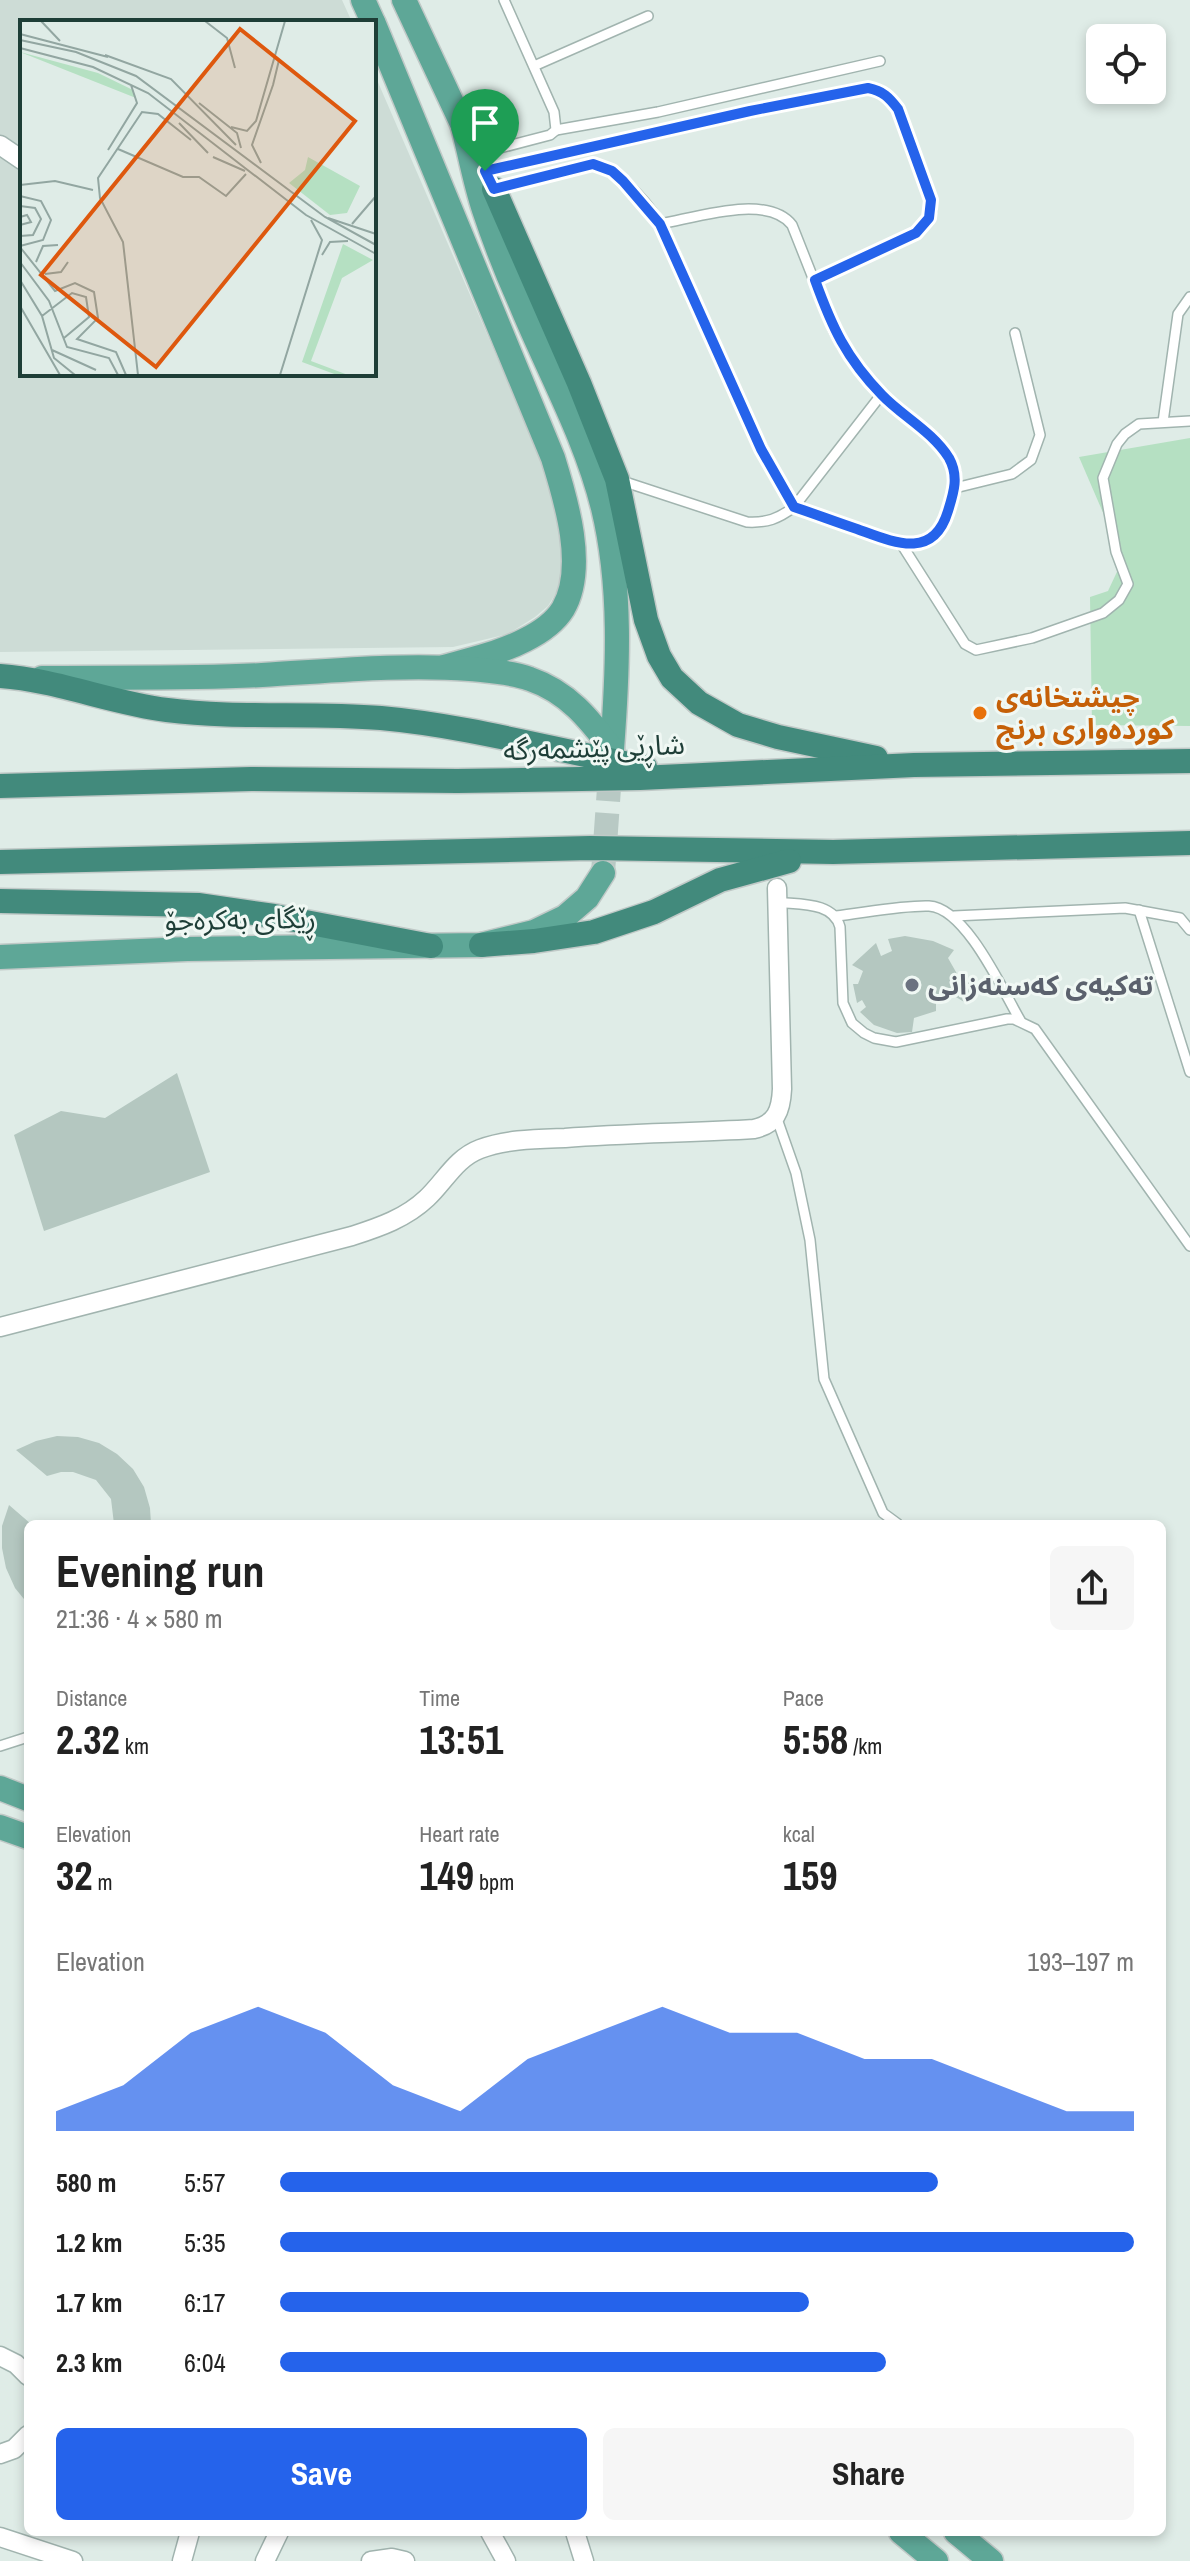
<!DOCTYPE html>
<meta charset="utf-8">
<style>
:root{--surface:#fff;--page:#f6f6f6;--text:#222;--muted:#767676;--accent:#2563eb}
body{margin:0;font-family:"Archivo Narrow","Noto Sans Arabic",sans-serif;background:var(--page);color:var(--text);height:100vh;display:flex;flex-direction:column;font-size:30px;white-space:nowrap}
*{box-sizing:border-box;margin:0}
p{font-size:26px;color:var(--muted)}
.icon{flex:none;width:44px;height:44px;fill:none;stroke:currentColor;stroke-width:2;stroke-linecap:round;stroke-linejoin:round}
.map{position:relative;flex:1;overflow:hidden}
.panel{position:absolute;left:24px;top:1520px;width:1142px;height:1016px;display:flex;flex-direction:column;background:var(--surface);border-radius:12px;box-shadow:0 4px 12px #0003}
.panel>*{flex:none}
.fabs{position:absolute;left:1086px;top:24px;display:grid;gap:16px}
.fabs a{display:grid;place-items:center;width:80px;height:80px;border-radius:12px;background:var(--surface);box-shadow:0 4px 12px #0003;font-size:40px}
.pin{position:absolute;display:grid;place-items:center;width:68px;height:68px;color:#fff;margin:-82px -34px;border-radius:50% 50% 50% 0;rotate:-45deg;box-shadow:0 0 8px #0007}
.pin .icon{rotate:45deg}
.round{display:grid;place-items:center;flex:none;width:84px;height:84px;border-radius:12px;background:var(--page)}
.summary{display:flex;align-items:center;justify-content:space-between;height:136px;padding:0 32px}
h1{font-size:44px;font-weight:700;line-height:60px}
.stats{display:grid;grid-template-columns:repeat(3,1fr);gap:12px;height:136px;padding:8px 32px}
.stats div{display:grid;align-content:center}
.stats b{font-size:40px;font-weight:700}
.stats small{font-size:22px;font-weight:400}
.stats p{font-size:22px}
.chart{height:224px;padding:16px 32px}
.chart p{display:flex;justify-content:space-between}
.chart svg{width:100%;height:144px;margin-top:8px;fill:var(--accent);opacity:.7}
.primary-button{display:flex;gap:16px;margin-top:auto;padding:16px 32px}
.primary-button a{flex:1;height:92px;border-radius:12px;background:var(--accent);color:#fff;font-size:32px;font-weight:700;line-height:92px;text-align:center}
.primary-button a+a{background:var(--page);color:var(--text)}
ul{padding:0 32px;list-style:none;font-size:26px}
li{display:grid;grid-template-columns:128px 96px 1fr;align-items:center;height:60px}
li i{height:20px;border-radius:10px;background:var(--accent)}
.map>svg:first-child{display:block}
</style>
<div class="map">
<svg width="1190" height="2561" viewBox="0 0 1190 2561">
<rect width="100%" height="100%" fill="#dfece7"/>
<path fill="#cddcd6" d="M0,0H342L352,22H22V374H374V73L538,452L550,486L564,555L558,590L548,606L535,617L508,634L453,647L0,652Z"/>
<path fill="#b5e0c2" d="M1190,438V726L1092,725L1090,597L1108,591L1123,559L1079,457Z"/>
<g fill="#b4c7c0">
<path d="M905,936L933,941L954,950L948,958L960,979L971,978V986L966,1003L949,993L936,1002V1011L914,1018L912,1032L897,1033L874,1025L860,1012L866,1007L862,1000L857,1003L853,984H858L863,971L852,965L876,943L881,956L892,951L888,939Z"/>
<path d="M177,1073L210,1172L44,1231L14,1135L61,1111L105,1118Z"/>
<path d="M57,1436L78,1437L99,1443L117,1454L133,1469L144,1487L150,1508L151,1524H114L111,1499L96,1480L73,1472H61L47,1476L16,1450L36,1441Z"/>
<path d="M9,1505L31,1524H28V1604L15,1588L6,1568L2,1548V1526Z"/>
</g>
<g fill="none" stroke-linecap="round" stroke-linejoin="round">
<path stroke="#b8c9c4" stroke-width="24" stroke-dasharray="24 12" stroke-linecap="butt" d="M603,873L611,760"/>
<defs>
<g id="service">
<path d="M534,66L648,16"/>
<path d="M556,130L658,112L880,61"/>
<path d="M477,154L550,135L556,130L554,112L504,0"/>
<path d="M485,171L853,90C875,87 885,91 898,109L931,200L932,209L929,218L916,233L815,280"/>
<path d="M495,189L582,165C613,162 646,200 661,225C676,251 686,281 698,309C728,376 757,443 794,507L902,545L921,543L934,536L944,524L955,488L956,473L941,448L881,395L842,346L834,331L792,225C767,193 695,218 660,224"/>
<path d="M1163,422L1178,314L1190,297"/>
<path d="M619,480L747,522C767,523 778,519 794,507L881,395"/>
<path d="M955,488L1012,474L1031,460L1040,435L1015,333"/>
<path d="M902,545L965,644L976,650L1032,638L1103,613L1119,600L1128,584L1116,552L1103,478L1117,444L1125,434L1139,424L1190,421"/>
<path d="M776,902C798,905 833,901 840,927L843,1003L852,1023L864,1033L874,1038L896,1042L1007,1019H1014L1035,1029L1190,1246"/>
<path d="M1139,910L1190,1072"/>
<path d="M836,916C863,913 903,905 929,906C966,908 1003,991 1020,1020"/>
<path d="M954,916L1125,908L1180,918L1190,930"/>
<path d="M776,1116L796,1173L810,1240L824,1379L883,1513L898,1524"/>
<path d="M0,1746L28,1737"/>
</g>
<g id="minor">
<path d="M0,145L22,160"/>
<path d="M0,1327L352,1236C380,1227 406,1218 427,1198C445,1181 456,1158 480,1149C507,1139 537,1139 565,1138C628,1133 691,1133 754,1129C776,1124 781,1111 782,1089L777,888"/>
<path d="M0,2356L16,2364L28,2376"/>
<path d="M0,2454L14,2449L28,2435"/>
<path d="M490,2532L506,2561"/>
<path d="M575,2532L584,2561"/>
<path d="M0,2537L73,2561"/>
<path d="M182,2561L190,2532"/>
<path d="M265,2561L279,2532"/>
<path d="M371,2561L392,2558L405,2561"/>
</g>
<g id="primary">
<path d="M363,0L373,22"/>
<path d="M404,0L470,141"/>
<path d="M374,24L553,458C566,500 587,568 563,609C555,622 539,633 525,640C500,653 471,659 444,667"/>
<path d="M463,127C470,155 475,183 484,210C494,240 506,271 519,300C547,369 585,435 603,508C622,586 618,670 612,749"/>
<path d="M42,678C116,677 189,679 262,675C332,671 401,664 470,669C490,671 511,672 530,679C568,692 589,719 612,749"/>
<path d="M0,957L187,949L481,945L534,932L565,917L587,898L603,873"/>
<path d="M0,1788L28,1799"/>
<path d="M0,1827L28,1837"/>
<path d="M901,2532L936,2561"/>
<path d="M956,2532L991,2561"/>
</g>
<g id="trunk">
<path d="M494,189L579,383L617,479L646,620L659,656L672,678L699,703L738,725L778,737L876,758"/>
<path d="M0,676C57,680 111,703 167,710C238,719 310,712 381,718C470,726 557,751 645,767"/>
<path d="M0,786L251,779L457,781L640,778L914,765L1190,761"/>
<path d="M0,862L590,848L833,852L1190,843"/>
<path d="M0,901L198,905L274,916L431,946"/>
<path d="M481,945L534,941L594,932L654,912L720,880L789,861"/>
</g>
</defs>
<use href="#service" stroke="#a1b4af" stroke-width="12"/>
<use href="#minor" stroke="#a1b4af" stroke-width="21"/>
<use href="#primary" stroke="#c0c9c7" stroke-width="27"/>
<use href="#trunk" stroke="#c0c9c7" stroke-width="27"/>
<use href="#service" stroke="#fff" stroke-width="9"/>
<use href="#minor" stroke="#fff" stroke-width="18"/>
<use href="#primary" stroke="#5ea797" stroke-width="24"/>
<use href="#trunk" stroke="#428a7c" stroke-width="24"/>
</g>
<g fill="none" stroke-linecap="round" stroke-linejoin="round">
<defs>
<path id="route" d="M868,88C883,91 889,97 898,109L931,200L929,218L916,233L815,280C832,327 846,358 882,395C902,416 933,432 949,458C959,476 954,492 948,511C933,561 893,542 857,529C836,522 815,514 794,507L761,449L660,224L623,181L612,171L593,164L494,189L485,171L750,111Z"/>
</defs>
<use href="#route" stroke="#fff" stroke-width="16"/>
<use href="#route" stroke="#2563eb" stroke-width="10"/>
</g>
<circle fill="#e8710a" stroke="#f0f8f4" stroke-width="3" cx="980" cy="713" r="8"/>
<circle fill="#6b7280" stroke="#f0f8f4" stroke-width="3" cx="912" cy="985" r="8"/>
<g text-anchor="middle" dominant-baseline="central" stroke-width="6" stroke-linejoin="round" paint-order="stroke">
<g font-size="28" font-weight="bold" fill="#c56008" stroke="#f0f8f4" text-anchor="start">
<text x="996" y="697">چيشتخانەی<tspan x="996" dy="32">کوردەواری برنج</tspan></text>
</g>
<g font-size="28" fill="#1e3e37" stroke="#f0f8f4">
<text transform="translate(594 747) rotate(-2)">شاڕێی پێشمەرگە</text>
<text transform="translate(240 919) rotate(-1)">ڕێگای بەکرەجۆ</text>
</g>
<g font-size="28" font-weight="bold" fill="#5b616d" stroke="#f0f8f4" text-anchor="start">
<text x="928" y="985">تەکیەی کەسنەزانی</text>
</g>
</g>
<g transform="translate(20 20)">
<rect width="356" height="356" fill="#dfece7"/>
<path d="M0,32L78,53L113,70L116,78ZM288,137L340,166L327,193L310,195L269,163L285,150ZM323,224L353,240L322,258L291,341L328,355H317L282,342Z" fill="#b5e0c2"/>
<path fill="none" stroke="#92a6a1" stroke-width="2" d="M21,1L40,21M185,1L207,18L215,48M0,14L88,37M0,20L56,32L116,56L305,197L356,225M0,28L73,47L128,73L286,195L356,234M85,35L151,59L216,125M253,65L259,40M179,83L217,113L221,128M159,103L188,133M211,107L227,111L236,101L265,1M98,129L163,157H179L206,176L226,154M88,130L117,83L111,65M193,137L225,151M241,143L232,125L253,65M0,165L35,161L73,170M0,176L21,181L31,200L23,220L0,226M0,186L15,188L21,199L13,215L0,216M0,197L7,195L11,202L0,205M308,198L356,214M332,204L356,176M0,227L35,271L55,263L74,272L78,298L57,319L96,332L106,355M302,235L310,222L328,221M0,242L29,281L47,327L89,338L98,355M16,242L23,226L38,225M25,254L41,252L48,242M0,260L22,296L34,338L55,355M0,286L40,355M22,296L52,273L66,277L69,297L44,318M32,330L76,350M118,355L103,222L80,178L78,158L122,92L138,94L171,120M260,355L302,220L291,200"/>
<path fill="#de580e" fill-opacity="0.15" stroke="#de580e" stroke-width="4" d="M220,9L335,101L136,347L21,255Z"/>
<rect width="356" height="356" fill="none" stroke="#1e3e37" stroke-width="4"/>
</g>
</svg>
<div class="fabs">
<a><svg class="icon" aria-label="locate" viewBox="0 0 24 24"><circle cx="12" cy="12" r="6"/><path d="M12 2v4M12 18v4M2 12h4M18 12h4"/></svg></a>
</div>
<div class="pin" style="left:485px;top:171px;background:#1e9e55"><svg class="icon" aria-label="arrive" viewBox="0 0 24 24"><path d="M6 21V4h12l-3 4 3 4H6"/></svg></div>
<section class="panel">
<div class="summary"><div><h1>Evening run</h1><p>21:36 · 4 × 580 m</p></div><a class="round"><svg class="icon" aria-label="share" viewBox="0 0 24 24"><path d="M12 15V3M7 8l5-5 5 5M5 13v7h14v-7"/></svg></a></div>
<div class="stats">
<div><p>Distance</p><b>2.32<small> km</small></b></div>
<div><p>Time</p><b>13:51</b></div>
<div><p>Pace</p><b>5:58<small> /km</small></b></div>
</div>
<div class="stats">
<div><p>Elevation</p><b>32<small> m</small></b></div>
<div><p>Heart rate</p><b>149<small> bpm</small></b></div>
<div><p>kcal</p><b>159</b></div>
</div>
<div class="chart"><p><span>Elevation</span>193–197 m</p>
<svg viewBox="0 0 160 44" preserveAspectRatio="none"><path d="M0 44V38L10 30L20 14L30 6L40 14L50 30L60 38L70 22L80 14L90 6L100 14L110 14L120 22L130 22L140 30L150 38L160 38V44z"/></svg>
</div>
<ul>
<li><b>580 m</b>5:57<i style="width:77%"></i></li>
<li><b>1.2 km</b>5:35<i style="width:100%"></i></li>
<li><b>1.7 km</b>6:17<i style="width:62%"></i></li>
<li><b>2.3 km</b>6:04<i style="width:71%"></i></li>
</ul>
<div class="primary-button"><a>Save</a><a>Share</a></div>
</section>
</div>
